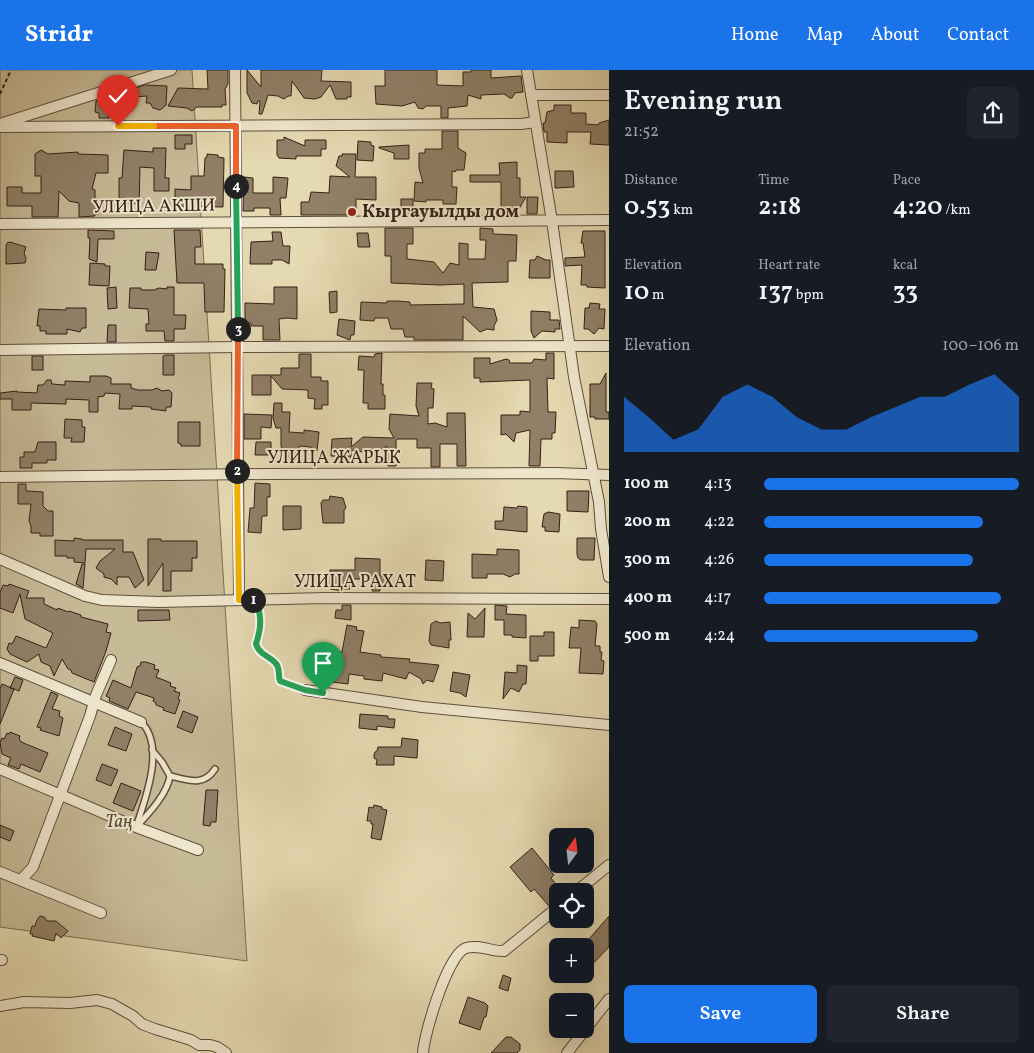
<!DOCTYPE html>
<meta charset="utf-8">
<style>
:root{--surface:#171b24;--page:#20242c;--text:#f1f3f6;--muted:#9ea1a6;--accent:#1a73e8}
body{margin:0;font-family:Vollkorn,serif;background:var(--page);color:var(--text);height:100vh;display:flex;flex-direction:column;font-size:19px;white-space:nowrap}
*{box-sizing:border-box;margin:0}
p{font-size:16px;color:var(--muted)}
.icon{flex:none;width:28px;height:28px;fill:none;stroke:currentColor;stroke-width:2;stroke-linecap:round;stroke-linejoin:round}
.map{position:relative;flex:1;overflow:hidden}
.side{display:flex;flex-direction:column;background:var(--surface);width:425px}
.side>*{flex:none}
.needle{width:32px;rotate:15deg}
.buttons{position:absolute;left:549px;top:758px;display:grid;gap:10px}
.buttons a{display:grid;place-items:center;width:45px;height:45px;border-radius:8px;background:var(--surface);box-shadow:0 5px 20px #0002;font-size:25px}
.pin{position:absolute;display:grid;place-items:center;width:42px;height:42px;color:#fff;margin:-51px -21px;border-radius:50% 50% 50% 0;rotate:-45deg;box-shadow:0 0 5px #0007}
.pin .icon{rotate:45deg}
.km{position:absolute;width:25px;height:25px;margin:-12px;border-radius:50%;background:#222;color:#fff;font-size:14px;line-height:25px;text-align:center}
.round{display:grid;place-items:center;flex:none;width:52px;height:52px;border-radius:8px;background:var(--page)}
.head{display:flex;align-items:center;justify-content:space-between;height:85px;padding:0 15px}
h1{font-size:28px;font-weight:600;line-height:38px}
.metrics{display:grid;grid-template-columns:repeat(3,1fr);gap:8px;height:85px;padding:5px 15px}
.metrics div{display:grid;align-content:center}
.metrics b{font-size:25px;font-weight:600}
.metrics small{font-size:14px;font-weight:400}
.metrics p{font-size:14px}
.chart{height:140px;padding:10px 15px}
.chart p{display:flex;justify-content:space-between}
.chart svg{width:100%;height:90px;margin-top:5px;fill:var(--accent);opacity:.7}
.primary-button{display:flex;gap:10px;margin-top:auto;padding:10px 15px}
.primary-button a{flex:1;height:58px;border-radius:8px;background:var(--accent);color:#fff;font-size:20px;font-weight:600;line-height:58px;text-align:center}
.primary-button a+a{background:var(--page);color:var(--text)}
ul{padding:0 15px;list-style:none;font-size:16px}
li{display:grid;grid-template-columns:80px 60px 1fr;align-items:center;height:38px}
li i{height:12px;border-radius:6px;background:var(--accent)}
header{display:flex;align-items:center;gap:30px;box-sizing:border-box;height:70px;padding:0 25px;background:var(--accent);color:#fff}
header strong{font-size:24px}
nav{display:flex;gap:28px;margin-inline-start:auto;font-size:18px}
main{display:flex;flex:1;min-height:0}
.map>svg:first-child{display:block}
</style>
<header>
<strong>Stridr</strong>
<nav><a>Home</a><a>Map</a><a>About</a><a>Contact</a></nav>
</header>
<main>
<div class="map">
<svg width="609" height="983" viewBox="0 0 609 983">
<rect width="100%" height="100%" fill="#e5d9b1"/>
<filter id="stains"><feTurbulence type="fractalNoise" baseFrequency=".004" numOctaves="4"/><feColorMatrix values="0 0 0 0 .2 0 0 0 0 .09 0 0 0 0 .02 0 0 0 .5 -.17"/></filter>
<radialGradient id="worn" r=".72"><stop offset=".6" stop-color="#630" stop-opacity="0"/><stop offset="1" stop-color="#630" stop-opacity=".3"/></radialGradient>
<path fill="#c7ba97" stroke="#7d6d56" d="M0,0H192L247,891L0,857Z"/>
<g fill="#908067" stroke="#332016">
<path d="M207,0H228V14L225,19L226,35H222V37H197L192,41L187,38L168,36L178,18L208,19Z"/>
<path d="M247,0L261,17V0H322L321,11L351,12V27H347V29H336L330,15L321,27L315,29L304,28L292,11L291,26H288L284,29L278,26L268,25L262,44H259L260,31H258L257,34L252,33L247,23Z"/>
<path d="M385,0H437V15L463,16V2H471V0H491V8L521,6L523,22L515,23L512,28H510L504,24L481,25V29L468,25L467,36L448,38V48H441V36H426L423,39L418,38L415,32L402,36L376,34L375,16H385Z"/>
<path d="M145,15L167,16L166,35L160,40L153,38L150,33H146L147,26L117,28V24Z"/>
<path d="M101,29L115,30V46H109V48H99V43L95,42L96,31Z"/>
<path d="M554,35H571V43H586V54L598,55L599,53L609,50V75L590,74L591,62H567V73L547,72V62H544L543,53H545L547,42L554,40Z"/>
<path d="M442,61H458V78L466,83L464,100H456L455,102L452,101V117H457L456,134H443V130H426V132L414,131L415,112L423,113L419,98V83H425V79H442Z"/>
<path d="M175,65H192V74H185V79H175Z"/>
<path d="M284,67L305,76V70H326V79H321V86H296V89L279,88L277,85V70H284Z"/>
<path d="M358,71L371,72V75L374,76L373,91L357,90Z"/>
<path d="M409,75V89H394V83L379,78V77Z"/>
<path d="M153,78H166L165,108H169V121H154V98L140,97L139,134L119,133V108H122L124,80L153,82Z"/>
<path d="M41,80L48,84L78,82V84L108,85V103H96L92,119L95,120V129H99V144H95V146L79,147V133L69,131L59,121L58,147H32V136H7V117H22V123H41V106H35V84Z"/>
<path d="M207,84L218,85V87L224,88L223,137L175,136V119L191,120V106H204L205,88L207,87Z"/>
<path d="M342,84H356L355,107H376V130L356,129V145H301V132H309L311,122L329,123L330,106L350,107L336,96L339,86H342Z"/>
<path d="M517,92V108H520V127H526L516,144H512V141L501,140V112H470V105H500L499,93Z"/>
<path d="M555,101H573L574,117L555,118Z"/>
<path d="M244,107L253,108V123H273V107L288,108L286,128H280L281,145H270V138H254V141H243Z"/>
<path d="M527,127H538L537,144H527Z"/>
<rect x="401" y="129" width="12" height="15"/>
<path d="M385,158H413V174H407V189L434,192L443,203L450,193L459,195V173L468,174V189H485L486,170H480V158L493,159V164L517,165L516,191H508V212L472,213L473,237L494,239L497,250L494,256V260L487,259L480,262L463,246V270H414V267H405L403,259H391L388,248H375L374,251L360,250L361,232L387,233V231H398L410,232V235L464,234V214L439,215L391,213V186H385Z"/>
<path d="M88,160L114,161V169H98L97,192L89,189L90,168H88Z"/>
<path d="M174,160H200L201,177H195V194H223V199H225L224,242H205L204,213H177Z"/>
<path d="M583,161H605V218L587,217V215H581L582,195L565,196V188L585,187L583,173H581Z"/>
<path d="M272,162H281L283,176H290L289,194L282,190H272V194H250L251,172L273,171Z"/>
<path d="M357,163H368L370,177H358Z"/>
<path d="M10,172L26,177L24,183L26,188L25,193L6,194V176L7,173Z"/>
<path d="M146,182L159,183L156,200H145Z"/>
<path d="M537,186L546,190H550V208H529L530,190H535Z"/>
<path d="M90,193L105,194V196H110L109,216L89,215Z"/>
<path d="M116,217L117,238L108,239L107,218Z"/>
<path d="M167,217H174V245H186L185,259H174V271H165L164,261H146V254H149L148,239L129,238L130,218H141V220H154L159,218L167,219Z"/>
<path d="M274,217H297V249L287,248L279,249L280,270H263V256H251V253H245V233L274,234Z"/>
<path d="M337,221V242L330,243L329,222Z"/>
<path d="M590,233L600,234L599,239H605L604,259L599,258L594,264L588,259H584L585,238H589Z"/>
<path d="M66,238H86V258H82L80,262L67,259V264H46V261H40V256H37L39,239L66,240Z"/>
<path d="M531,241L550,242V250H559L560,259H555V262L542,261L534,268L531,261Z"/>
<path d="M339,249L355,251L354,265H351L350,270L337,265Z"/>
<path d="M108,255H116V272H107Z"/>
<path d="M382,283L381,314H383V325H385V339H368V333H363L364,300H358L359,286L374,287L375,284Z"/>
<path d="M546,283H554V309L547,308L548,342H556L555,363H552V369H541L540,396H529L530,360L516,363L514,372L506,364L501,365V345H520V341L530,342V310L480,312V308H474V288H490V294L506,289L509,290L510,293H532L534,289L546,290Z"/>
<path d="M299,284H311V307H321V311H328V335H322V339H314L315,329L308,328V320L282,319L271,306V325H252V305H281V298H299Z"/>
<path d="M165,285H174V305H163V286Z"/>
<rect x="32" y="286" width="11" height="14"/>
<path d="M606,303V342H609V349H595V347H590V314H600Z"/>
<path d="M90,306H106L111,308V314H131V318L138,320H152L157,318L162,321L169,320L172,323L171,337H166V341L151,339V337L132,336V339H119L120,324L105,323L104,326L98,327V342H89V330L66,329V334L31,333V340H12V329H0V323L17,321V322L37,323L38,315H43L47,310H51L52,314L65,315V311L90,312Z"/>
<path d="M417,313H432L431,318L434,319L433,338H428V354L435,353L447,357V343H465L466,396H457V374H440V397H431V378H417V369H398L396,370V396H388L387,376L372,386L370,383L351,380V387L331,386L332,369L352,368L351,377L363,367L394,368L389,359L390,344L419,346L416,336Z"/>
<path d="M274,333H282V342H290L289,362L304,363V360L319,362L317,381L310,377L299,376L298,390H289L290,387H284L281,376V358H276L273,348Z"/>
<path d="M244,344L272,345L271,358L261,357V369H244Z"/>
<path d="M65,349L82,350V357H85L84,372H71L72,368H64Z"/>
<path d="M178,352H200V376H181V374L178,373Z"/>
<path d="M38,372H56V390H47V393H32V398H20V387H24V382H35Z"/>
<path d="M256,372H271V385H255Z"/>
<path d="M255,413L270,414V427H267V446H262L261,463L248,462L250,438H254Z"/>
<path d="M18,414H26V421L43,422V436L48,441H53V466H40V463H31V456L29,451L31,434H18Z"/>
<path d="M567,421H589L588,442L567,441Z"/>
<path d="M330,426L343,428L346,438L344,440V453H323L321,433L323,430H329Z"/>
<path d="M283,436H301V459L283,460Z"/>
<path d="M518,436L527,437V462L495,459V451H503L504,437L517,438Z"/>
<path d="M548,442L560,444L559,462L545,461V457H542L544,444Z"/>
<path d="M74,468L82,469V470H123V482H133L144,510L135,518L129,507H117V515L111,509L104,507V504L96,498L100,491L115,479H86L85,493L74,492V488H67V486H55V470L74,471Z"/>
<path d="M577,468H595L594,490H581L578,488L577,484Z"/>
<path d="M148,469H161V471H197V488H192V501H171V521H163V493L148,516Z"/>
<path d="M497,479L519,480V504H515L510,507L503,504H487V508H472V484L497,485Z"/>
<path d="M355,488L380,489V506H387V518H380V521H372V509H350V519H344L343,521L330,519V500H355Z"/>
<path d="M426,490L444,491L443,511L425,510Z"/>
<path d="M82,494H85L83,518L76,514Z"/>
<path d="M9,514L29,521L26,528H44V534L57,540L58,538L68,542L69,541L81,545V547L108,554L106,562L111,563L106,581L94,612L72,603L71,600L68,599L62,589L54,606L50,596L41,592L39,584L27,592L10,584L7,579L9,573L12,574L16,566L46,578L53,563L25,549L20,524L13,543L0,538V523L3,515L8,516Z"/>
<path d="M342,535H351V550L335,548L336,540H342Z"/>
<path d="M495,535L507,536L506,544L526,545V568L512,567V565H504V550H495Z"/>
<path d="M485,538L484,567H467L468,543L475,549Z"/>
<path d="M138,540H169L170,550L138,551Z"/>
<path d="M579,550L595,551L597,554L595,576H600V582H602L601,590L604,591L603,604L579,603L581,578H569L571,557L579,558Z"/>
<path d="M436,551L440,553L450,552L451,570H449V578L431,575L429,571L431,554Z"/>
<path d="M347,555L357,557L356,560L364,561L360,582L381,585V587L410,589L409,592L439,595L433,612L427,610L423,614L421,609L409,602L406,609L383,603L382,611L364,609V606L349,604L348,614L332,612L335,581L342,582Z"/>
<path d="M544,562H554V586H538V591H530V566H544Z"/>
<path d="M141,592H146L155,595L154,599L159,600L156,607L171,613L170,616L176,618L174,621L180,623L178,629L180,630L175,644L163,640L164,638L156,635V633L153,631L154,628L136,622L128,639L109,631L110,628L106,626L113,610L131,618L137,597L140,596Z"/>
<path d="M517,595L527,596L526,614H523L519,622L511,618L503,629L505,602L517,603Z"/>
<path d="M453,602L470,605L466,627L460,623L450,621Z"/>
<path d="M15,607L23,610L19,621L14,619L0,654V619L2,614L14,619L10,618Z"/>
<path d="M51,622L58,625L52,639L60,641L59,646L63,648L59,666L40,660L41,658L37,657Z"/>
<path d="M183,641L198,647L192,663L177,657Z"/>
<path d="M360,644L388,646V649H395L394,658L377,656V660L359,658Z"/>
<path d="M115,657L132,664L126,681L108,675Z"/>
<path d="M10,662L20,666L19,669L21,671V672L48,683L40,702L21,694L19,699L8,695L11,688L2,684L0,673L2,668L4,669L7,663L9,664Z"/>
<path d="M402,668L418,670L417,688L394,686V695H376L377,690L374,688V685L375,682L377,681L378,677H401Z"/>
<path d="M102,694L118,700L111,716L96,710Z"/>
<path d="M121,713L141,721L133,741L113,733Z"/>
<path d="M206,720H218L216,752H211L210,756L203,755Z"/>
<path d="M374,735L382,737V739L387,740L381,770L371,768L373,754H371V751H367L369,737L373,738Z"/>
<path d="M0,755L14,761L10,771L0,767Z"/>
<path d="M532,778L554,805L551,808L560,820L558,821V830L549,836L534,819L531,822L510,797Z"/>
<path d="M40,846L44,847L47,851H56L68,861L61,868L56,863L54,871L32,866L33,864H30L32,856H35L37,850Z"/>
<path d="M609,846V877L585,902V876H583Z"/>
<path d="M503,905L511,908L508,921L499,918Z"/>
<path d="M468,927L485,933L488,936L486,947H484L480,960L459,953Z"/>
<path d="M506,967H511L520,974V980L517,983H491Z"/>
</g>
<g fill="none" stroke-linecap="round" stroke-linejoin="round">
<defs>
<g id="service">
<path d="M170,706C189,710 203,717 215,699"/>
<path d="M138,755C150,742 167,724 170,706L162,692L152,680"/>
<path d="M136,757C145,730 166,676 141,652"/>
</g>
<g id="minor">
<path d="M235,0C238,177 236,353 239,530"/>
<path d="M527,0L552,151L574,307L599,432L601,459L609,507"/>
<path d="M531,25H609"/>
<path d="M3,53L171,0"/>
<path d="M0,57L521,54L535,52"/>
<path d="M0,154L609,150"/>
<path d="M0,280L238,277L609,276"/>
<path d="M0,407L266,404L556,403L609,405"/>
<path d="M0,489L85,526L102,530L159,532L325,528L609,529"/>
<path d="M0,593L141,652"/>
<path d="M305,620L422,637L609,655"/>
<path d="M0,699L136,757L198,780"/>
<path d="M0,802L101,843"/>
<path d="M21,810L33,797L90,646L96,625L111,590"/>
<path d="M577,821L609,795"/>
<path d="M0,890H2"/>
<path d="M0,936L24,932L70,933L97,930L112,934L133,946L142,954L155,959L191,970L199,975H210L217,977L226,983"/>
<path d="M423,983C424,964 448,883 466,878C480,874 491,882 504,881L558,837"/>
<path d="M567,983L609,929"/>
</g>
</defs>
<use href="#service" stroke="#604e3d" stroke-width="8"/>
<use href="#minor" stroke="#604e3d" stroke-width="12"/>
<g stroke="#332016" stroke-width="2" stroke-dasharray="4 2.5" stroke-linecap="butt">
<path d="M0,24L11,0"/>
<path d="M259,539L261,561L257,574L263,584L276,594L279,601L278,606L280,611L296,617"/>
</g>
<use href="#service" stroke="#eee6cc" stroke-width="5"/>
<use href="#minor" stroke="#eee6cc" stroke-width="10"/>
</g>
<g fill="none" stroke-linecap="round" stroke-linejoin="round">
<defs>
<path id="split-1" d="M253,530H257C261,549 262,555 256,574C260,586 271,586 277,595C280,600 278,606 280,611L305,620L323,623"/>
<path id="split-2" d="M237,401L239,530H253"/>
<path id="split-3" d="M237,401L238,259"/>
<path id="split-4" d="M236,116L238,259"/>
<path id="split-5" d="M154,56H236V116"/>
<path id="split-6" d="M118,56H154"/>
</defs>
<use href="#split-1" stroke="#fff" stroke-width="10"/>
<use href="#split-2" stroke="#fff" stroke-width="10"/>
<use href="#split-3" stroke="#fff" stroke-width="10"/>
<use href="#split-4" stroke="#fff" stroke-width="10"/>
<use href="#split-5" stroke="#fff" stroke-width="10"/>
<use href="#split-6" stroke="#fff" stroke-width="10"/>
<use href="#split-1" stroke="#22a559" stroke-width="6"/>
<use href="#split-2" stroke="#f5b400" stroke-width="6"/>
<use href="#split-3" stroke="#f0652b" stroke-width="6"/>
<use href="#split-4" stroke="#22a559" stroke-width="6"/>
<use href="#split-5" stroke="#f0652b" stroke-width="6"/>
<use href="#split-6" stroke="#f5b400" stroke-width="6"/>
</g>
<circle fill="#8f2418" stroke="#eee6cc" stroke-width="2" cx="352" cy="142" r="5"/>
<g text-anchor="middle" dominant-baseline="central" stroke-width="4" stroke-linejoin="round" paint-order="stroke">
<g font-size="18" fill="#332016" stroke="#eee6cc">
<text transform="translate(154 137) rotate(-1)">УЛИЦА АКШИ</text>
<text x="334" y="388">УЛИЦА ЖАРЫК</text>
<text x="355" y="512">УЛИЦА РАХАТ</text>
</g>
<g font-size="18" font-weight="bold" fill="#332016" stroke="#eee6cc" text-anchor="start">
<text x="362" y="142">Кыргауылды дом</text>
</g>
<g font-size="18" font-style="italic" fill="#584636" stroke="#eee6cc">
<text x="119" y="752">Таң</text>
</g>
</g>
<rect width="100%" height="100%" filter="url(#stains)"/>
<rect width="100%" height="100%" fill="url(#worn)"/>
</svg>
<div class="buttons">
<a><svg class="needle" viewBox="-14 -14 28 28"><path d="M0-13l5 13h-10z" fill="#e53935"/><path d="M0 13l5-13h-10z" fill="#9ea1a6"/></svg></a>
<a><svg class="icon" aria-label="locate" viewBox="0 0 24 24"><circle cx="12" cy="12" r="6"/><path d="M12 2v4M12 18v4M2 12h4M18 12h4"/></svg></a>
<a>+</a>
<a>−</a>
</div>
<div class="pin" style="left:323px;top:623px;background:#1e9e55"><svg class="icon" aria-label="arrive" viewBox="0 0 24 24"><path d="M6 21V4h12l-3 4 3 4H6"/></svg></div>
<div class="pin" style="left:118px;top:56px;background:#d93025"><svg class="icon" aria-label="check" viewBox="0 0 24 24"><path d="M5 12l5 5 9-10"/></svg></div>
<b class="km" style="left:253px;top:530px">1</b>
<b class="km" style="left:237px;top:401px">2</b>
<b class="km" style="left:238px;top:259px">3</b>
<b class="km" style="left:236px;top:116px">4</b>
</div>
<section class="side">
<div class="head"><div><h1>Evening run</h1><p>21:52</p></div><a class="round"><svg class="icon" aria-label="share" viewBox="0 0 24 24"><path d="M12 15V3M7 8l5-5 5 5M5 13v7h14v-7"/></svg></a></div>
<div class="metrics">
<div><p>Distance</p><b>0.53<small> km</small></b></div>
<div><p>Time</p><b>2:18</b></div>
<div><p>Pace</p><b>4:20<small> /km</small></b></div>
</div>
<div class="metrics">
<div><p>Elevation</p><b>10<small> m</small></b></div>
<div><p>Heart rate</p><b>137<small> bpm</small></b></div>
<div><p>kcal</p><b>33</b></div>
</div>
<div class="chart"><p><span>Elevation</span>100–106 m</p>
<svg viewBox="0 0 160 44" preserveAspectRatio="none"><path d="M0 44V17L10 27L20 38L30 33L40 17L50 11L60 17L70 27L80 33L90 33L100 27L110 22L120 17L130 17L140 11L150 6L160 17V44z"/></svg>
</div>
<ul>
<li><b>100 m</b>4:13<i style="width:100%"></i></li>
<li><b>200 m</b>4:22<i style="width:86%"></i></li>
<li><b>300 m</b>4:26<i style="width:82%"></i></li>
<li><b>400 m</b>4:17<i style="width:93%"></i></li>
<li><b>500 m</b>4:24<i style="width:84%"></i></li>
</ul>
<div class="primary-button"><a>Save</a><a>Share</a></div>
</section>
</main>
